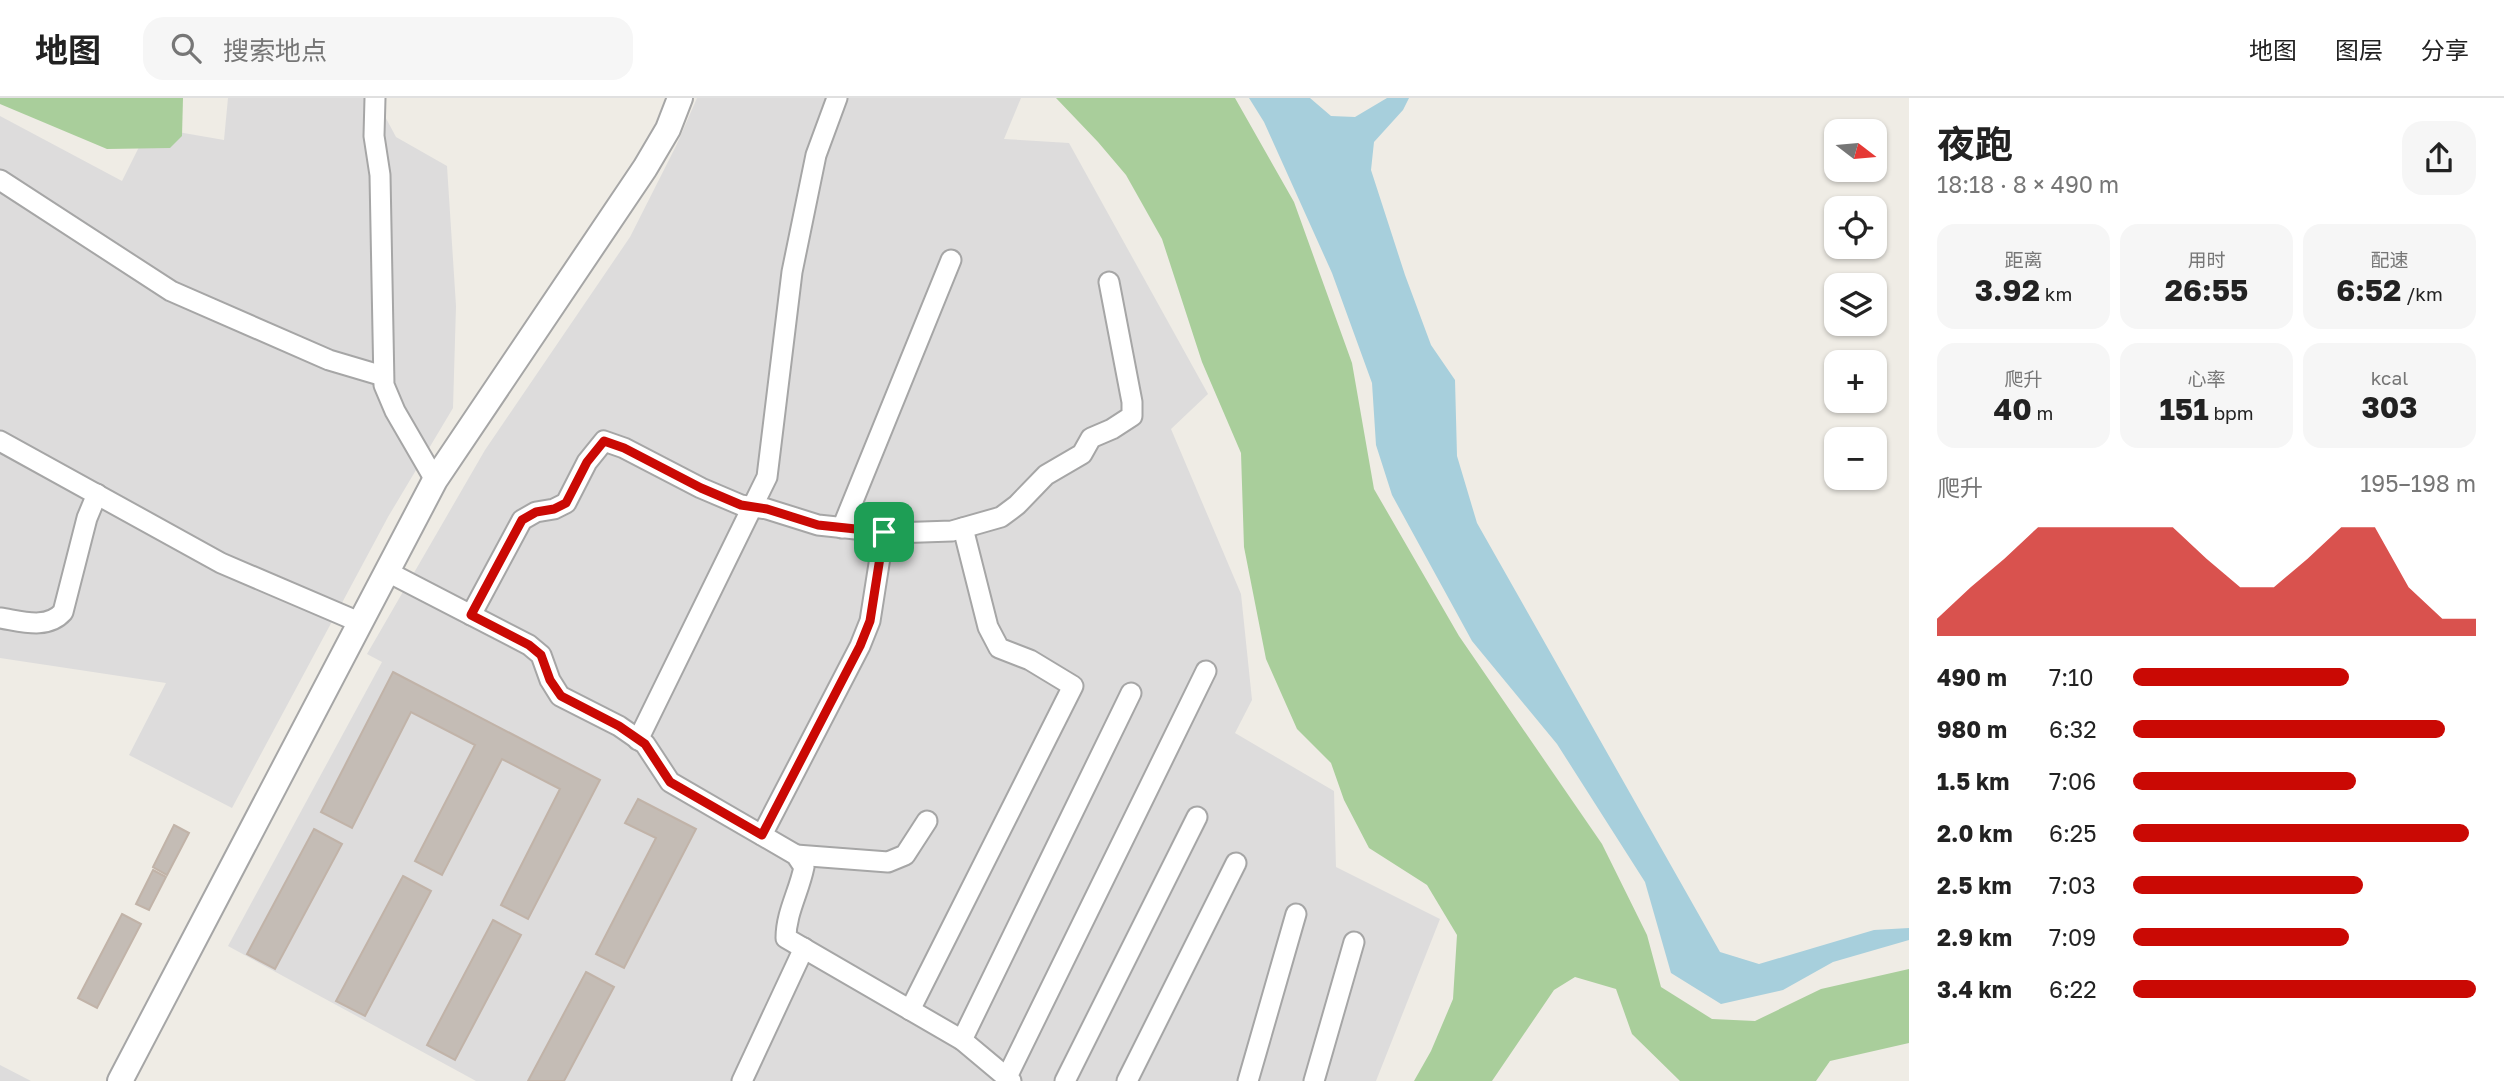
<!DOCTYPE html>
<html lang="zh">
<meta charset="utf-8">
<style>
:root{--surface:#fff;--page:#f6f6f6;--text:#222;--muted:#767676;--line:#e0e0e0;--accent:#ca0904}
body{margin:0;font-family:"Golos Text","Noto Sans SC",sans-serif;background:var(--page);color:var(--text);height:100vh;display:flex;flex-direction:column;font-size:26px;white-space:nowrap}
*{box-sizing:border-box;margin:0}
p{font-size:23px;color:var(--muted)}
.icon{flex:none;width:38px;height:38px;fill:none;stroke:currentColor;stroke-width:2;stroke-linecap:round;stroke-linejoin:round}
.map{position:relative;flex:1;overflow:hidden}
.sheet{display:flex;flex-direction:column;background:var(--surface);width:595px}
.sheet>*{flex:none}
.needle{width:46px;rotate:106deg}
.buttons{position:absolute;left:1824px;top:21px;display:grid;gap:14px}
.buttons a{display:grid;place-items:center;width:63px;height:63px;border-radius:14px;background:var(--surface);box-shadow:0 2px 5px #0004;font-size:35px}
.pin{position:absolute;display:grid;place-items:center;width:60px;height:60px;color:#fff;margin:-30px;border-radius:14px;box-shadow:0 4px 10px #0006}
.round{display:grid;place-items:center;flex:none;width:74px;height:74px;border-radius:21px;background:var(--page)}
.headline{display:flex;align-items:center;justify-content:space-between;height:119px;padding:0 28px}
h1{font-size:38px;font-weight:700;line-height:52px}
.metrics{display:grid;grid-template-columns:repeat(3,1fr);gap:10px;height:119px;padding:7px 28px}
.metrics div{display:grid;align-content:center;border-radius:18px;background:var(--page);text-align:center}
.metrics b{font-size:30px;font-weight:700}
.metrics small{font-size:19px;font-weight:400}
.metrics p{font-size:19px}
.chart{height:196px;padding:14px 28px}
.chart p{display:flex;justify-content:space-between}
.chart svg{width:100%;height:126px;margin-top:7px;fill:var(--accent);opacity:.7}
ul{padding:0 28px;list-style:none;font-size:23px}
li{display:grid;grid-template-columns:112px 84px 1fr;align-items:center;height:52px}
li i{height:18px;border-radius:9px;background:var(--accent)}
header{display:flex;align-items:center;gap:42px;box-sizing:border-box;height:98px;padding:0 35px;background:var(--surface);border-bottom:2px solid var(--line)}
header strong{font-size:33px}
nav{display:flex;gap:38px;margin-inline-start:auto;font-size:24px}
.search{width:490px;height:63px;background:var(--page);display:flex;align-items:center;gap:18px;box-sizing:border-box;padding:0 24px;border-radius:21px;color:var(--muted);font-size:26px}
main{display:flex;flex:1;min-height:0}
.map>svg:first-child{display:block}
</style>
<header>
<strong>地图</strong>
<div class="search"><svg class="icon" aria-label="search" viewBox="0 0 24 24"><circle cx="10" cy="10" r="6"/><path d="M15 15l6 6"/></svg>搜索地点</div>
<nav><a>地图</a><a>图层</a><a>分享</a></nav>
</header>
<main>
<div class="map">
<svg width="1909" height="983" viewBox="0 0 1909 983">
<rect width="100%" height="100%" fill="#efece5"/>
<g fill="#dddcdc">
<path d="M228,0H382L381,11L396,39L447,68L456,208L453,310L388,419L232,710L129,657L166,585L0,560V18L122,83L149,29L224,42Z"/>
<path d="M697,0H1021L1004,41L1069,45L1208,296L1171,331L1241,496L1252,602L1235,635L1334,693L1336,769L1440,821L1376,983H476L228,848L382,564L367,556L485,352L630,139L676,48Z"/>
<path d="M0,967L31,983H0Z"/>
</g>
<g fill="#a9ce9b">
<path d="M0,0H183L182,38L170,50L107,51L0,6Z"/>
<path d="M1056,0H1235L1294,104L1352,265L1374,391L1459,538L1602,746L1647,837L1661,889L1712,921L1755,923L1821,891L1909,871V945L1830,963L1816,983H1680L1632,936L1616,891L1575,879L1554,892L1492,983H1414L1431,953L1453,901L1457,837L1427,787L1369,750L1344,702L1331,665L1297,631L1266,561L1244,449L1241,355L1202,264L1162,141L1126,77L1098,44Z"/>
</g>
<path fill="#a7cfdc" d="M1249,0H1310L1331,18L1355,19L1387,0H1409L1403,12L1374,44L1371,72L1405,177L1431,247L1455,282L1457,358L1477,425L1720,854L1759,866L1874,832L1909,830V842L1833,864L1783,892L1721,906L1671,875L1645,784L1557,646L1472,543L1392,397L1376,347L1372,285L1332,175L1264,24Z"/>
<g fill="#c4bcb5" stroke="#c1b3a8" stroke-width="2">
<path d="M393,574L600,682L528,821L501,807L560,691L502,661L442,777L415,763L475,647L411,614L352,730L321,714Z"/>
<path d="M638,701L696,731L624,870L596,856L656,740L625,725Z"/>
<path d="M174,727L189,735L167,777L153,769Z"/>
<path d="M314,731L342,746L275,871L247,856Z"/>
<path d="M153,772L166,779L149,812L136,806Z"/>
<path d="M403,778L431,793L365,918L336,903Z"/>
<path d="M122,816L141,826L97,910L78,900Z"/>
<path d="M493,822L521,837L455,962L427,947Z"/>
<path d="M586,874L614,889L564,983H528Z"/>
</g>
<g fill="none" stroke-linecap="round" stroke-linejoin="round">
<defs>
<g id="minor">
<path d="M375,0L374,38L380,77L384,287L395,313L435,382"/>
<path d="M0,82L171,193L329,262L383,278"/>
<path d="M0,343L221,465L359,524"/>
<path d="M842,430L951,162"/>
<path d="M386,473L529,547L541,557L550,582L560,598L619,628L645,646L670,684L796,757L804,769C799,794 786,815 786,840L962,942L1011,983"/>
<path d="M471,517L522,422L536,414L554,411L566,405L587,364L604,343L624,350L701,390L741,407L767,411L818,427L893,435L952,433L1001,419L1017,407L1046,377L1082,356L1091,340L1112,331L1132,318V304L1109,184"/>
<path d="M0,520C21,523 47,532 63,514L87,420L97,396"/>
<path d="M638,642L767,379L792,174L816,57L837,0"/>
<path d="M762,737L860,548L870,523L884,434"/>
<path d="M796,757L888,764L905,757L927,723"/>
<path d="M910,912L1073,588L1030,562L999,550L988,529L963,430"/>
<path d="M962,942L1131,595"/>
<path d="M1007,979L1206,573"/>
<path d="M742,983L804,850"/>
<path d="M1065,983L1197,719"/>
<path d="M1127,983L1236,765"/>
<path d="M1248,983L1296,816"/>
<path d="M1314,983L1354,844"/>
</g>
<path id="tertiary" d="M120,983L435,382L645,70L668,31L680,0"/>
</defs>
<use href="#minor" stroke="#a6a6a6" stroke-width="23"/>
<use href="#tertiary" stroke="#a6a6a6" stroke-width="28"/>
<use href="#minor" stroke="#fff" stroke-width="19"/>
<use href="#tertiary" stroke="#fff" stroke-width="24"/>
</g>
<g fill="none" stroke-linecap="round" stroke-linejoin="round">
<defs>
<path id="route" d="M604,343L624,350L701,390L741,407L767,411L818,427L884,434L870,523L860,548L762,737L670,684L645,646L619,628L561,598L550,582L541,557L529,547L471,517L522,422L536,414L554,411L566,405L587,364Z"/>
</defs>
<use href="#route" stroke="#fff" stroke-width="14"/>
<use href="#route" stroke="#ca0904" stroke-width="9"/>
</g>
</svg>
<div class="buttons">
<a><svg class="needle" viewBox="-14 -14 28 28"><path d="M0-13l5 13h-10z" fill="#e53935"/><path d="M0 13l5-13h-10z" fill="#767676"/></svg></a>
<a><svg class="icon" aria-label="locate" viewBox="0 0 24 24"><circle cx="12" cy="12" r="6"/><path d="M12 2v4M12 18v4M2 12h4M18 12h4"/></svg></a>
<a><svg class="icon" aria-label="layers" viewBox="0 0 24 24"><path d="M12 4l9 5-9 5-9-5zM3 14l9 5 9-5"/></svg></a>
<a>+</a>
<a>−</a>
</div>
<div class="pin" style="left:884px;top:434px;background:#1e9e55"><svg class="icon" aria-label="arrive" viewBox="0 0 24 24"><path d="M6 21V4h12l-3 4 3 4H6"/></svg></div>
</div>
<section class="sheet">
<div class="headline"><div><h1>夜跑</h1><p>18:18 · 8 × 490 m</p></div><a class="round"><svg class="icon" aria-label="share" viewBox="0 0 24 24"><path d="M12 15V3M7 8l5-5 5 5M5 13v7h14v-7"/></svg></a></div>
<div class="metrics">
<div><p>距离</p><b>3.92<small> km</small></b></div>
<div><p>用时</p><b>26:55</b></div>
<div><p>配速</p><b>6:52<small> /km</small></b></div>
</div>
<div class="metrics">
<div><p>爬升</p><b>40<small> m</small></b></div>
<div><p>心率</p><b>151<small> bpm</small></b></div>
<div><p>kcal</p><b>303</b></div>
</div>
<div class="chart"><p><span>爬升</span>195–198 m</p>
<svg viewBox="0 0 160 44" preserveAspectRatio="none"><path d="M0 44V38L10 27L20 17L30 6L40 6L50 6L60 6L70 6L80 17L90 27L100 27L110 17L120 6L130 6L140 27L150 38L160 38V44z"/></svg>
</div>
<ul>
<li><b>490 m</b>7:10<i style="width:63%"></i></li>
<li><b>980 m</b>6:32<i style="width:91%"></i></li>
<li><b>1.5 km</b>7:06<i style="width:65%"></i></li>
<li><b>2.0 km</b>6:25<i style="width:98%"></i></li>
<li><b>2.5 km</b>7:03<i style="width:67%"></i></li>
<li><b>2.9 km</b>7:09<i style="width:63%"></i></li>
<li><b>3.4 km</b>6:22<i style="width:100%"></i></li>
</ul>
</section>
</main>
